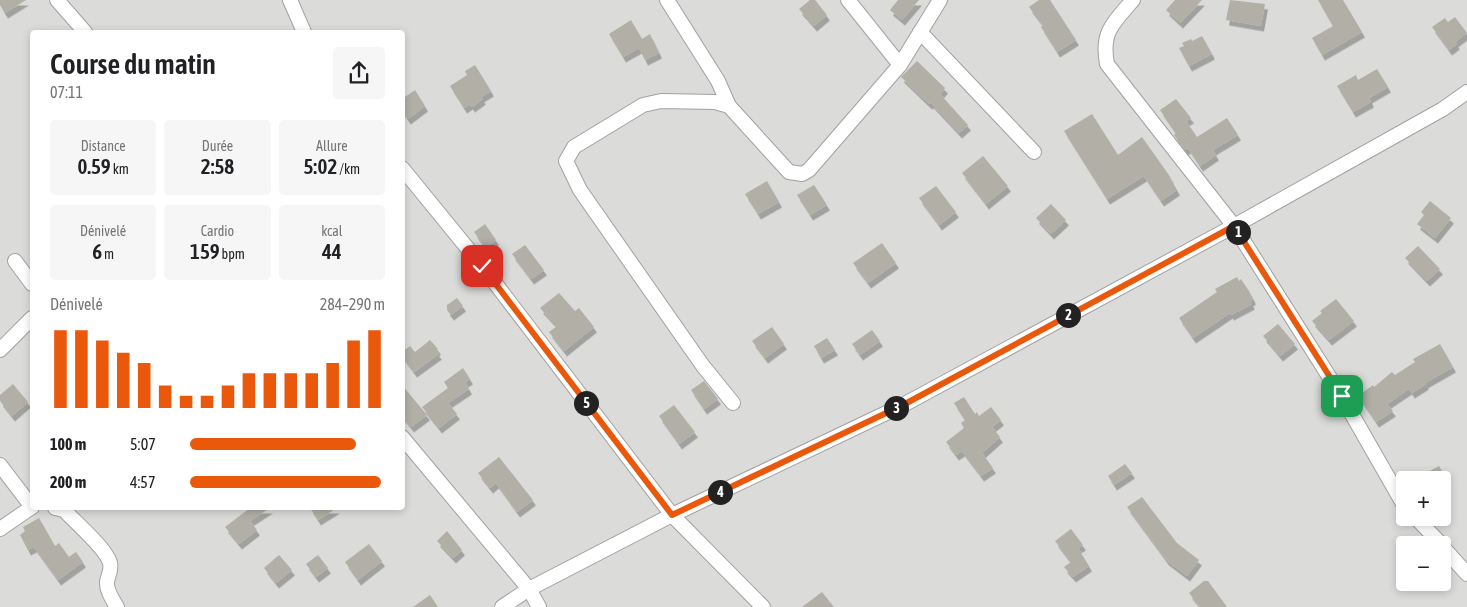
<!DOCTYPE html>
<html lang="fr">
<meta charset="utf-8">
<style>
:root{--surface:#fff;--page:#f6f6f6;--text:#202124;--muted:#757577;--accent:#ea580c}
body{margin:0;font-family:"Asap Condensed",sans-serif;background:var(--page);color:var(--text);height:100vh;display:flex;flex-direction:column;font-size:19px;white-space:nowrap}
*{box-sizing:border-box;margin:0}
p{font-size:16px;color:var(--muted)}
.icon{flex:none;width:28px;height:28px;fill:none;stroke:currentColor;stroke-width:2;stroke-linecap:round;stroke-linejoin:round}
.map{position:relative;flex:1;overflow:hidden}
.side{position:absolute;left:30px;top:30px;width:375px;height:480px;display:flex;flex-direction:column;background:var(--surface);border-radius:5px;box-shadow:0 2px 8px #0003}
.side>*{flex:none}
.buttons{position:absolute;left:1396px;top:471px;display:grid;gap:10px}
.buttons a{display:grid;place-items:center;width:55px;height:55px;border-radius:5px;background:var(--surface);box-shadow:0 2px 8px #0003;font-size:25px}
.pin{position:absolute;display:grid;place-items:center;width:42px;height:42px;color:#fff;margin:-21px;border-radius:10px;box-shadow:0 2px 8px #0006}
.km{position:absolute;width:25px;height:25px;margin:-12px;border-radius:50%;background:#222;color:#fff;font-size:14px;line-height:25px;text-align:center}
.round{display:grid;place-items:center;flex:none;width:52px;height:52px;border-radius:5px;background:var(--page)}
.summary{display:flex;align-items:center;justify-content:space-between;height:85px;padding:0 20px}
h1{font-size:28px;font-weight:600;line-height:38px}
.metrics{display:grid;grid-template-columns:repeat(3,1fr);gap:8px;height:85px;padding:5px 20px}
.metrics div{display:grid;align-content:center;border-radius:5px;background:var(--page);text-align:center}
.metrics b{font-size:21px;font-weight:600}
.metrics small{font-size:14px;font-weight:400}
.metrics p{font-size:14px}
.chart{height:140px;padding:10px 20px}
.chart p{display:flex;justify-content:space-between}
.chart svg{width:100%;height:90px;margin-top:5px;stroke:var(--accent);stroke-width:6}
ul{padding:0 20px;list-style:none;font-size:16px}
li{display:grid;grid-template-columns:80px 60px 1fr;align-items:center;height:38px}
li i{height:12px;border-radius:6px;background:var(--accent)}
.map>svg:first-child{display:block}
</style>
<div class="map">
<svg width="1467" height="607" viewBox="0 0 1467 607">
<defs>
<filter id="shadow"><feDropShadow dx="3" dy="5.5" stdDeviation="0" flood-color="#0004"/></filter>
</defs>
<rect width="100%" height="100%" fill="#edece4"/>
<path fill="#dbdbda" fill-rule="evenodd" d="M0,0H1467V607H0ZM32,32H402V508H32ZM1405,480H1442V518H1405ZM1405,545H1442V582H1405Z"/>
<g fill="#b2afa7" filter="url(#shadow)">
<path d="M0,0H26L5,13L0,5Z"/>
<path d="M810,0H815L827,15L814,26L799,9Z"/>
<path d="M898,0H919L902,20L890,10Z"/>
<path d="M1039,0H1050L1076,40L1057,52L1041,27L1043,25L1029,7Z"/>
<path d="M1175,0H1202L1180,23L1166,10Z"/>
<path d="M1230,0L1265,4L1261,26L1226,20Z"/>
<path d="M1318,0H1343L1362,32L1322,55L1312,38L1333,26Z"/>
<path d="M1455,17L1467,33L1455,42L1457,44L1449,50L1432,27L1445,18L1448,22Z"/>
<path d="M631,20L642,39L650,34L659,53L645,60L639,48L623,57L609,34Z"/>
<path d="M1202,36L1212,54L1189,66L1179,48L1184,46L1182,43L1191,39L1192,41Z"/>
<path d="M917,61L945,88L940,94L968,125L959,133L931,103L929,104L901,77Z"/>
<path d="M475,65L491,91L481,97L483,99L472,107L470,104L464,108L450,86L467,75L465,71Z"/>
<path d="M1377,69L1388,87L1369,98L1371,102L1353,112L1337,86L1356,75L1358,80Z"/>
<path d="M415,90L425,106L408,119L402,111V99Z"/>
<path d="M1176,99L1191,118L1186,121L1197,137L1227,118L1238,135L1213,150L1216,155L1200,166L1188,148L1185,150L1174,135L1176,133L1160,110Z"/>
<path d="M1092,114L1118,155L1142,137L1171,178H1170L1177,190L1161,201L1144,176L1107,199L1064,131Z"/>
<path d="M983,156L1008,186L986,204L962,173Z"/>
<path d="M767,181L779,202L758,214L745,194Z"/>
<path d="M814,185L827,205L810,215L797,195Z"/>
<path d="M936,186L956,212L939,225L919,198Z"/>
<path d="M1430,201L1451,218L1435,238L1417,224L1424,215L1421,212Z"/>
<path d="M1051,204L1066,220L1051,234L1036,218Z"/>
<path d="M485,224L496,240L486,248L474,232Z"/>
<path d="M882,243L896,263L868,283L853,263Z"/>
<path d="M525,245L544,270L531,279L512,254Z"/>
<path d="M1418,246L1440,269L1427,281L1405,258Z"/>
<path d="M1237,277L1239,281L1241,279L1249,291L1253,299L1250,301L1252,304L1231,315L1230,313L1193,338L1179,318L1217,292L1215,289Z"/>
<path d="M559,293L575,311L579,308L594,327L564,351L549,332L557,326L540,308Z"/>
<path d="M457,298L463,306L451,315L447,310V305Z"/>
<path d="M1336,299L1354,321L1329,340L1312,321L1322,313L1320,311Z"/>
<path d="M1278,324L1295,344L1280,356L1263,336Z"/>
<path d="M772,327L784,344L765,358L752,341Z"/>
<path d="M872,330L880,341L860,355L852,344Z"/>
<path d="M827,338L835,350L821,358L814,346Z"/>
<path d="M430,340L438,349L436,351L439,354L414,372L402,356V352L410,346L415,352Z"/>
<path d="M1440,344L1453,367L1425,383L1426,384L1412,393L1409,389L1387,404L1393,411L1376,422L1358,396L1373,385L1374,387L1392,372L1395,375L1415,362L1413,359Z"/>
<path d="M463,368L470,379L465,382L469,389L448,403L457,414L439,428L422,407L448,388L444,382Z"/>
<path d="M704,381L718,399L704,409L691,390Z"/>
<path d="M13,384L28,402L12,416L0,401V395Z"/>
<path d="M402,385L427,415L411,427L402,416Z"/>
<path d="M964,397L975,414L977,412L979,416L991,407L1001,420L992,427L1000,437L982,453L993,468L981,476L962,451L956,455L946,442L964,428L961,423L965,420L954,403Z"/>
<path d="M674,405L695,432L679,444L659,416Z"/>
<path d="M499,457L533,500L517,512L496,483L490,488L478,473Z"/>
<path d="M1125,464L1132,473L1114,485L1108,476Z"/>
<path d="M1439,466L1447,480H1413Z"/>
<path d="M1142,497L1177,543L1199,560L1187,576L1166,560L1127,507Z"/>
<path d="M250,508H270L250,521L257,530L239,544L225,527Z"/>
<path d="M310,508H337L318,520Z"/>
<path d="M39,518L55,546L59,543L69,557L76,552L83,562L58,580L34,547L28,550L20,535L25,531L23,527Z"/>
<path d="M1071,529L1083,545L1078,548L1089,566L1073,577L1064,567L1071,562L1055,541Z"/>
<path d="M447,531L462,550L453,558L437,541Z"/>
<path d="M369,544L382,561L358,580L345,562Z"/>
<path d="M279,555L292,570L276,583L264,568Z"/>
<path d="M318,555L328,568L316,577L306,564Z"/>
<path d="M1204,581H1208L1227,607H1200L1189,593Z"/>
<path d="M822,592L834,607H802Z"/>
<path d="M430,595L438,607H413Z"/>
</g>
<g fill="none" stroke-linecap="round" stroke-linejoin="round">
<defs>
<g id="minor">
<path d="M57,0L85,32"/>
<path d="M290,0L304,32"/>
<path d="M667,0L718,81L729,106"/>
<path d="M848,0L900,65"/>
<path d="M1133,0C1113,23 1101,32 1107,64L1234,226L1342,397L1405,507"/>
<path d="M920,32L1034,152"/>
<path d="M402,168L482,266L672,515L763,607"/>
<path d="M15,261L32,284"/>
<path d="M0,350L32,318"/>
<path d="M733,403L703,366L580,190L566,161L574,147L643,105L661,101L715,102L729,106L789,172L802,174L809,170L900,65L940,0"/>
<path d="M402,437L529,589L539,607"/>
<path d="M0,465L32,507"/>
<path d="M55,508L64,510C74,521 107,549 110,563C112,570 108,575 107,582C106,590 113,600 117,607"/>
<path d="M1416,518L1442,545"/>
<path d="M0,529L32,507"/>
<path d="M1442,546L1467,574"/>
<path d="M502,607L529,589L672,515L903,405L1234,226L1443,109L1467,92"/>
</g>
</defs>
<use href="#minor" stroke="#a1a1a1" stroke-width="16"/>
<use href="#minor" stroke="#fff" stroke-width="14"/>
</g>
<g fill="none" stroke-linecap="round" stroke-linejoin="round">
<defs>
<path id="route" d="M482,266L672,515L903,405L1234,226L1342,396"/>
</defs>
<use href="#route" stroke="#fff" stroke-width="10"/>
<use href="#route" stroke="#ea580c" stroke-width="6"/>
</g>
</svg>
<div class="buttons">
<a>+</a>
<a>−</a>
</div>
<div class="pin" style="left:1342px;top:396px;background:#1e9e55"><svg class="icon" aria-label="arrive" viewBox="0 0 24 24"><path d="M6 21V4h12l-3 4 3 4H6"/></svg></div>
<div class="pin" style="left:482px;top:266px;background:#d93025"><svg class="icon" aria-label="check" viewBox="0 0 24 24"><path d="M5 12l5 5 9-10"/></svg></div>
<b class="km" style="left:1238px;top:232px">1</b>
<b class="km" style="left:1068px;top:315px">2</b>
<b class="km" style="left:896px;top:408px">3</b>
<b class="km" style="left:720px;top:492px">4</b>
<b class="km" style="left:586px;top:403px">5</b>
<section class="side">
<div class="summary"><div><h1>Course du matin</h1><p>07:11</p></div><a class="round"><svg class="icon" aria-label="share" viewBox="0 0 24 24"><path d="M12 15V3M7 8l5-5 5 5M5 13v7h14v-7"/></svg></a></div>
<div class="metrics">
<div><p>Distance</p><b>0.59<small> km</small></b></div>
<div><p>Durée</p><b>2:58</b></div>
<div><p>Allure</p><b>5:02<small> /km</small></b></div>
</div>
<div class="metrics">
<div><p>Dénivelé</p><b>6<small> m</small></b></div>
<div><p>Cardio</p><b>159<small> bpm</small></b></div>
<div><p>kcal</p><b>44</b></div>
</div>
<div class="chart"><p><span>Dénivelé</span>284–290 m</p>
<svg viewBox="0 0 160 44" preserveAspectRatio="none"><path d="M5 44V6M15 44V6M25 44V11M35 44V17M45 44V22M55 44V33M65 44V38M75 44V38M85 44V33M95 44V27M105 44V27M115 44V27M125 44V27M135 44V22M145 44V11M155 44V6"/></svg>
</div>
<ul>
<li><b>100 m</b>5:07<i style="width:85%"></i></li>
<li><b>200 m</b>4:57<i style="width:98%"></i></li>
</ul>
</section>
</div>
